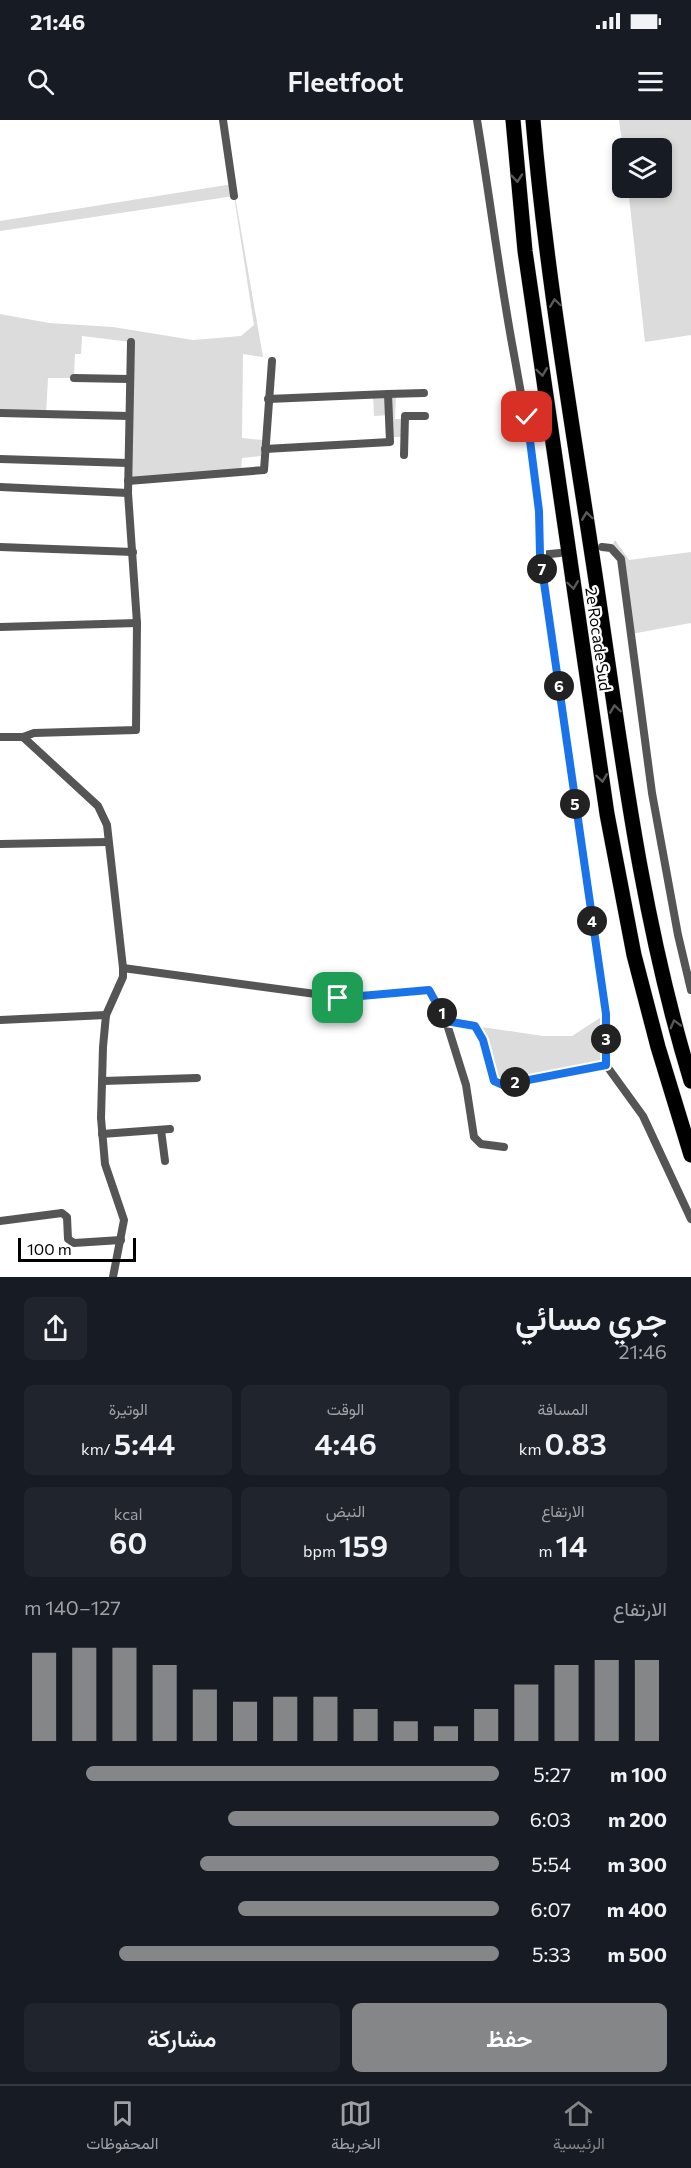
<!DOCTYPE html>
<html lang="ar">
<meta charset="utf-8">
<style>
:root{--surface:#171b24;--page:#20242c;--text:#f1f3f6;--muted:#9ea1a6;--line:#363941;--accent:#858687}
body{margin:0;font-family:Commissioner,Vazirmatn,sans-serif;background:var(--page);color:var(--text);direction:rtl;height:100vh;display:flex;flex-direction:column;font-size:22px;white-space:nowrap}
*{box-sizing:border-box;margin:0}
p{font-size:20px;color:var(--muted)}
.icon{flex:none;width:33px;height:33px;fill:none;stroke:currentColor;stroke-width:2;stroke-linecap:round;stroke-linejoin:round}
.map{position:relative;height:1157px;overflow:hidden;direction:ltr}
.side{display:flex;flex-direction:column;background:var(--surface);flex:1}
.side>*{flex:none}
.buttons{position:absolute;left:612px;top:18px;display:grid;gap:12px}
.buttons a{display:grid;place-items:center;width:60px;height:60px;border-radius:9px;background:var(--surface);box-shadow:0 3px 9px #0003;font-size:30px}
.scale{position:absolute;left:18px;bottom:15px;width:118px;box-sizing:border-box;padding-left:6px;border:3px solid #000;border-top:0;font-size:16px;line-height:21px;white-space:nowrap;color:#000;-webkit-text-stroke:4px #fff;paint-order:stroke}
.pin{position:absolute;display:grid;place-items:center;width:51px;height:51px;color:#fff;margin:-26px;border-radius:12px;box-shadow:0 3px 9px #0006}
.km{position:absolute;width:30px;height:30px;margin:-15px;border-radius:50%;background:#222;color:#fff;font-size:16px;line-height:30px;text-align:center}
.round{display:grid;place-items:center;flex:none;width:63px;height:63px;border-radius:9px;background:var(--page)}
.overview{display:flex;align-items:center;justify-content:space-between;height:102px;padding:0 24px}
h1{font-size:33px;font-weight:600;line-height:45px}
.figures{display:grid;grid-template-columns:repeat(3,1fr);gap:9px;height:102px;padding:6px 24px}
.figures div{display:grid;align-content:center;border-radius:9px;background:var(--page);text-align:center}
.figures b{font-size:30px;font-weight:600}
.figures small{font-size:16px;font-weight:400}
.figures p{font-size:16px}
.chart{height:168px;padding:12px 24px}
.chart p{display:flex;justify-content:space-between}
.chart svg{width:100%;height:108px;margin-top:6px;stroke:var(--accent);stroke-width:6}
.primary-button{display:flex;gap:12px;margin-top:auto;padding:12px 24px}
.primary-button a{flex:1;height:69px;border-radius:9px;background:var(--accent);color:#fff;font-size:24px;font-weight:600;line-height:69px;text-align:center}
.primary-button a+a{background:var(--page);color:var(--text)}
ul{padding:0 24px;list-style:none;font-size:20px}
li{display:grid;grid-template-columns:96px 72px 1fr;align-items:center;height:45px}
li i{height:15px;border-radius:8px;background:var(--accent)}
.status{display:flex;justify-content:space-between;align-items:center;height:42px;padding:0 30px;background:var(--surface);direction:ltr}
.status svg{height:16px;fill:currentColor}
header{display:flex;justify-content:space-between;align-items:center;height:78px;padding:0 24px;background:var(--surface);font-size:27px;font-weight:600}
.menu{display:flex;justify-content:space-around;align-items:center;height:84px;border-top:2px solid var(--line);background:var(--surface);font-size:16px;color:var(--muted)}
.menu a{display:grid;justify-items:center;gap:3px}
.menu .on{color:var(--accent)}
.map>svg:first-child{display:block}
</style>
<div class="status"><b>21:46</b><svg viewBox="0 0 49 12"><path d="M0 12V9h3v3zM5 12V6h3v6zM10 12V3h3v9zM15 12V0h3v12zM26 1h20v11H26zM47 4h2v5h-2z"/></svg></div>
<header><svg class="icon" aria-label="menu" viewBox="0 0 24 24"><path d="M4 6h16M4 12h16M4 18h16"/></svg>Fleetfoot<svg class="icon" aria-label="search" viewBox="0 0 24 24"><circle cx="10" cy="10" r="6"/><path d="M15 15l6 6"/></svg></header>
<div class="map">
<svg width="691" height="1157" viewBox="0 0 691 1157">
<rect width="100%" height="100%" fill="#fff"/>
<g fill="#dcdcdc">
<path d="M619,0H691V215L645,222L628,68H662V28H623Z"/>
<path d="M233,64L263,237L243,234L242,318L262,320L261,336L242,338L241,351L128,361L131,222L82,216L81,234H75L74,258H48L46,294L0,293V194L49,203L113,207L193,220L241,216L254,205L234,76L0,111V101Z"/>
<path d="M396,274L395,299H404V317H390L388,295L374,296L373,275Z"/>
<path d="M615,420L629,440L691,432V503L631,514L621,440L611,428Z"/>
<path d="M606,894V945L503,965L494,961L475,906L543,916H572Z"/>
</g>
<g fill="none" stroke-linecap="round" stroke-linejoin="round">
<defs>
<g id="highway">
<path d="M513,0L525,131L607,694L634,835L658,927L691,1035"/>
<path d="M533,0C546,154 573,308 596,461C621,629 641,798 691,961"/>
</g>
</defs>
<use href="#highway" stroke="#dbdbdb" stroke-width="16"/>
<g stroke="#555" stroke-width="8">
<path d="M223,0L234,76"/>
<path d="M477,0C489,72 498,145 511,218C524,290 538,361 540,435L606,894V945"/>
<path d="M74,258L129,259"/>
<path d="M388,274L424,273"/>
<path d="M0,293L129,296"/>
<path d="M265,329L390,322L388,274L268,279"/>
<path d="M404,335L405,296H425"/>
<path d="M0,339L128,343"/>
<path d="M128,361L264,350L272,241"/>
<path d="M0,367L128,373"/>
<path d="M0,427L133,432"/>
<path d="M602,427L611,428L621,439L652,673L678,815L691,870"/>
<path d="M540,435L560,433"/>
<path d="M0,507L137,503"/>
<path d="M0,617H23L98,686L107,705L123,848V857L106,895L103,927L101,998L105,1044L124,1100L113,1157"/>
<path d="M23,617L34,613L136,610L137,503L128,373L131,222"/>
<path d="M0,724L107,722"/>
<path d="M123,848L338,877L429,870L446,901L475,906L483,920L494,961L503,965L606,945L643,996L691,1099"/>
<path d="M0,900L106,895"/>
<path d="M446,901L466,965L474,1017L481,1024L504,1027"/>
<path d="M103,961L197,958"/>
<path d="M161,1010L165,1041"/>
<path d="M102,1014L170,1009"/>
<path d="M0,1101L62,1093L67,1097L68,1119L74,1123L121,1120"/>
</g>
<use href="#highway" stroke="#000" stroke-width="15"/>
</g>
<defs><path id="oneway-chevron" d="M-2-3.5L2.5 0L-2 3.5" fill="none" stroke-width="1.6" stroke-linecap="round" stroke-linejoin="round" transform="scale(1.5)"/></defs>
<g stroke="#595959">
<use href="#oneway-chevron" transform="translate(517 58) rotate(85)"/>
<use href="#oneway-chevron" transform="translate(555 183) rotate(-98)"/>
<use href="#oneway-chevron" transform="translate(542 252) rotate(82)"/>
<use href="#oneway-chevron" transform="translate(587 396) rotate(-98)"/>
<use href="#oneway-chevron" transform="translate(573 465) rotate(82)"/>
<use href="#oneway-chevron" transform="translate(615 589) rotate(-98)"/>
<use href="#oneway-chevron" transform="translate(602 658) rotate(82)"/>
<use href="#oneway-chevron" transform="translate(675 904) rotate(-105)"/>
</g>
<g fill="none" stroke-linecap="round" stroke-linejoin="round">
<defs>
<path id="route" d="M338,878L429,870L446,901L475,906L483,920L494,961L503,965L606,945V894L540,435L539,391L527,297"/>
</defs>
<use href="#route" stroke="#fff" stroke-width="12"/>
<use href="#route" stroke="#1a73e8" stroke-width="8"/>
</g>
<g text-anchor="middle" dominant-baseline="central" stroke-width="4.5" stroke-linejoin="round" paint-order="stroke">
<g font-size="16" fill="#000" stroke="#fff">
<text transform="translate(599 519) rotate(82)">2e Rocade Sud</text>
</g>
</g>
</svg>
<div class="buttons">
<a><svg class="icon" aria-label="layers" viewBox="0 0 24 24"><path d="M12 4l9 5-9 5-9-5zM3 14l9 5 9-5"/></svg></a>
</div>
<div class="scale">100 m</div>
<div class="pin" style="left:338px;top:878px;background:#1e9e55"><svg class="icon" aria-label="arrive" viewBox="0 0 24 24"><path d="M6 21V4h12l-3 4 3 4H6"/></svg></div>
<div class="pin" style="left:527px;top:297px;background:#d93025"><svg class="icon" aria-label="check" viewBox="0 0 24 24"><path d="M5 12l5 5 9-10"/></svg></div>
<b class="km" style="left:442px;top:893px">1</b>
<b class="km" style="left:515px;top:962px">2</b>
<b class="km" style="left:606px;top:919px">3</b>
<b class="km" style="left:592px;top:801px">4</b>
<b class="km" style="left:575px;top:684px">5</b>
<b class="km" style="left:559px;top:566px">6</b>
<b class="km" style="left:542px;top:449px">7</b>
</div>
<section class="side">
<div class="overview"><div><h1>جري مسائي</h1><p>21:46</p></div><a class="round"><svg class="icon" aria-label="share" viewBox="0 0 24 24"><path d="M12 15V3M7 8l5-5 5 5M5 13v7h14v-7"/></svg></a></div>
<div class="figures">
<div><p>المسافة</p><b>0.83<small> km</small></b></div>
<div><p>الوقت</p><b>4:46</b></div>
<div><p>الوتيرة</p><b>5:44<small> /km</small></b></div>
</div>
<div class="figures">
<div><p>الارتفاع</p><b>14<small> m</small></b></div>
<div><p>النبض</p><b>159<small> bpm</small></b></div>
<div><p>kcal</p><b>60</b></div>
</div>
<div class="chart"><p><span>الارتفاع</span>127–140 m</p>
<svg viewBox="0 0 160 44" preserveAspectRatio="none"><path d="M5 44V8M15 44V6M25 44V6M35 44V13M45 44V23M55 44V28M65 44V26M75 44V26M85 44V31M95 44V36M105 44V38M115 44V31M125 44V21M135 44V13M145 44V11M155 44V11"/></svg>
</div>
<ul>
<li><b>100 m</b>5:27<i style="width:87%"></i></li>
<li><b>200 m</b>6:03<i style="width:57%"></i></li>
<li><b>300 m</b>5:54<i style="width:63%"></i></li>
<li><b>400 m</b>6:07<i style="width:55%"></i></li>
<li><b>500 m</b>5:33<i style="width:80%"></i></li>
</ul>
<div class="primary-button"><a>حفظ</a><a>مشاركة</a></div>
</section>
<nav class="menu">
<a class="on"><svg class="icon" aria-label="home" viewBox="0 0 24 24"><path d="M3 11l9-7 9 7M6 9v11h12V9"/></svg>الرئيسية</a>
<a><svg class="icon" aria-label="map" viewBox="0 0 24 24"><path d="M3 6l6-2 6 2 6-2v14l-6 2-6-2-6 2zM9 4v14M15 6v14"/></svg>الخريطة</a>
<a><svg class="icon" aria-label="saved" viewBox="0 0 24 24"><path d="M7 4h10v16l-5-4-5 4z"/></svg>المحفوظات</a>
</nav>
